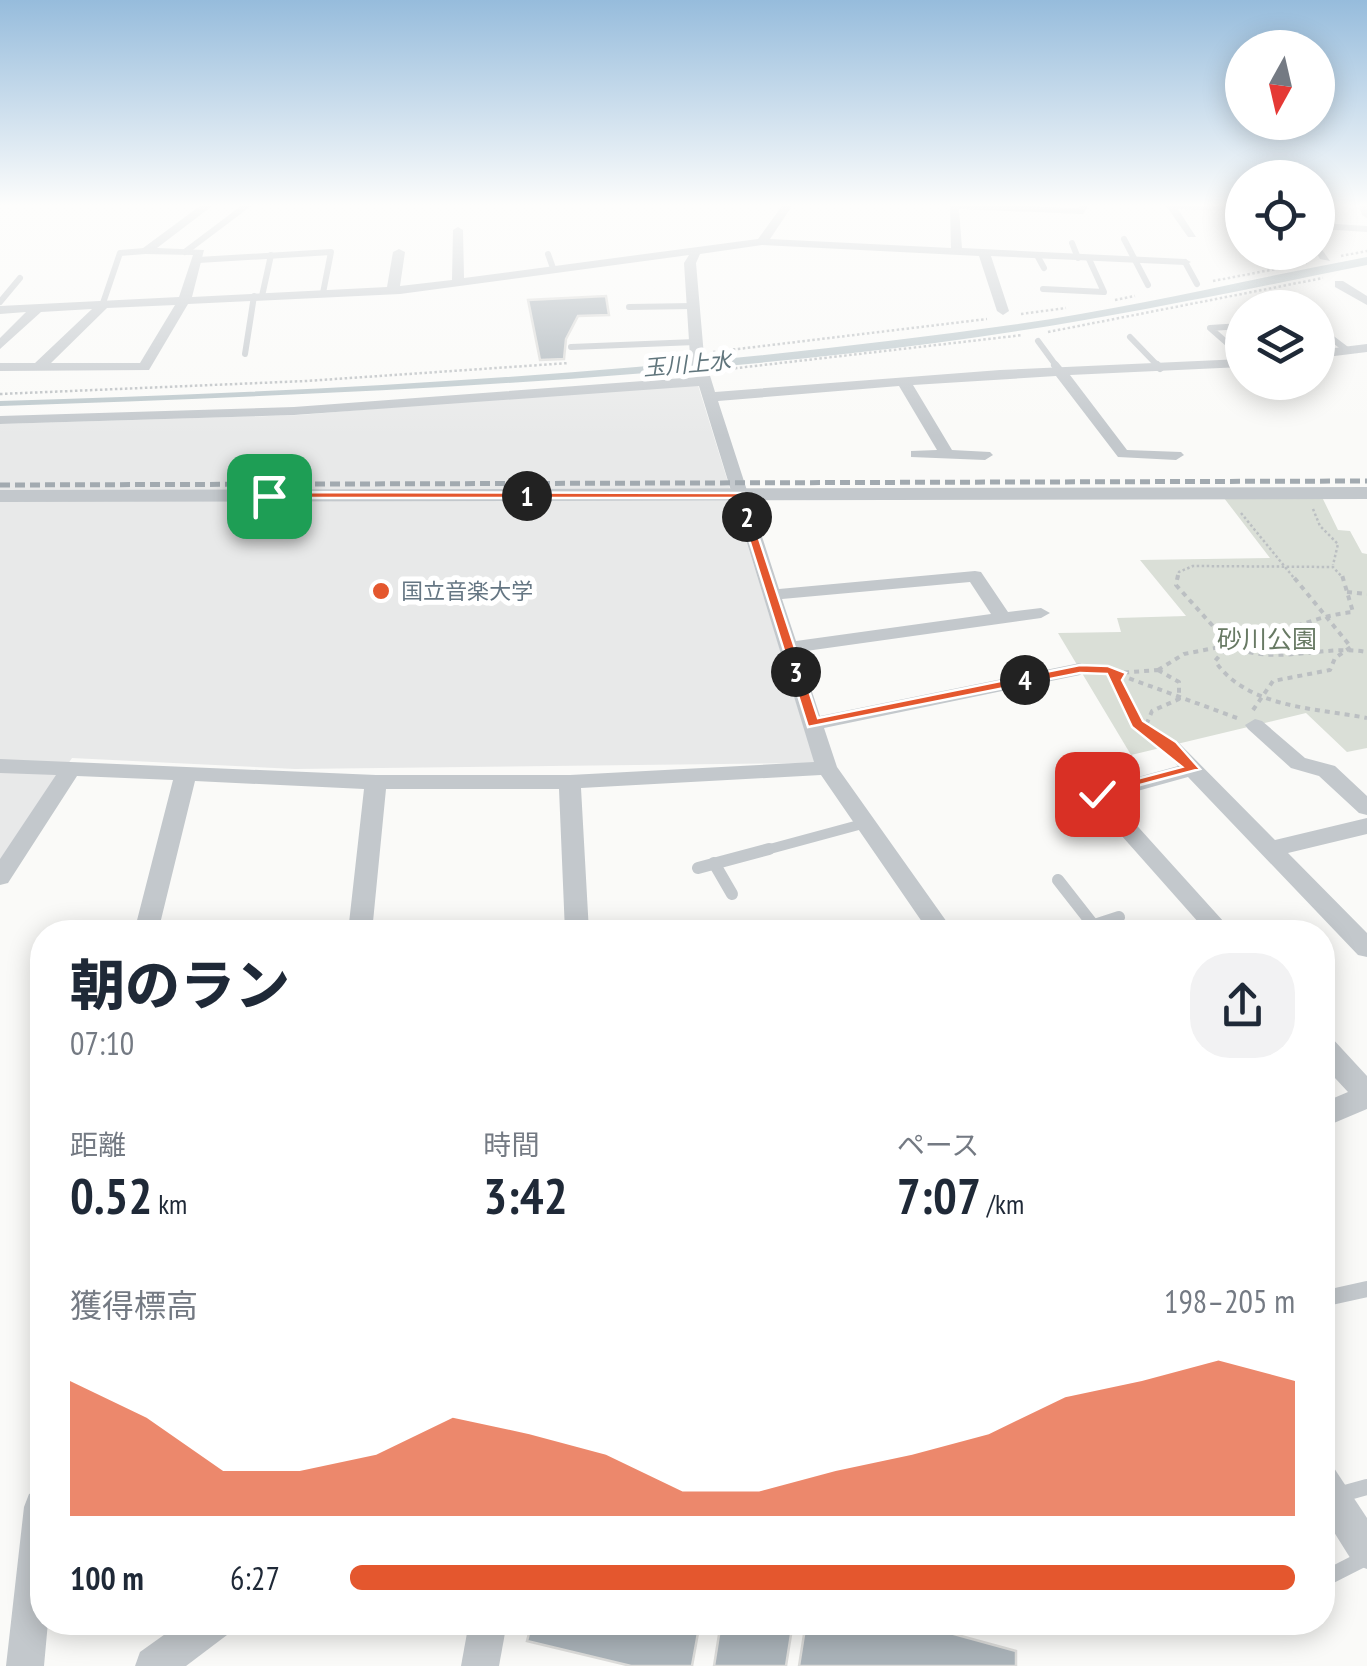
<!DOCTYPE html>
<html lang="ja">
<meta charset="utf-8">
<style>
:root{--surface:#fff;--page:#f2f2f3;--text:#1f2937;--muted:#747a83;--accent:#e4572e}
body{margin:0;font-family:"PT Sans Narrow","Noto Sans JP",sans-serif;background:var(--page);color:var(--text);height:100vh;display:flex;flex-direction:column;font-size:38px;white-space:nowrap}
*{box-sizing:border-box;margin:0}
p{font-size:32px;color:var(--muted)}
.icon{flex:none;width:55px;height:55px;fill:none;stroke:currentColor;stroke-width:2;stroke-linecap:round;stroke-linejoin:round}
.map{position:relative;flex:1;overflow:hidden}
.drawer{position:absolute;left:30px;top:920px;width:1305px;height:715px;display:flex;flex-direction:column;background:var(--surface);border-radius:40px;box-shadow:0 5px 25px #0003}
.drawer>*{flex:none}
.needle{width:65px;rotate:188deg}
.buttons{position:absolute;left:1225px;top:30px;display:grid;gap:20px}
.buttons a{display:grid;place-items:center;width:110px;height:110px;border-radius:50%;background:var(--surface);box-shadow:0 5px 25px #0003;font-size:50px}
.pin{position:absolute;display:grid;place-items:center;width:85px;height:85px;color:#fff;margin:-42px;border-radius:20px;box-shadow:0 5px 15px #0006}
.km{position:absolute;width:50px;height:50px;margin:-25px;border-radius:50%;background:#222;color:#fff;font-size:28px;line-height:50px;text-align:center}
.round{display:grid;place-items:center;flex:none;width:105px;height:105px;border-radius:40px;background:var(--page)}
.head{display:flex;align-items:center;justify-content:space-between;height:170px;padding:0 40px}
h1{font-size:55px;font-weight:800;line-height:75px}
.stats{display:grid;grid-template-columns:repeat(3,1fr);gap:15px;height:170px;padding:10px 40px}
.stats div{display:grid;align-content:center}
.stats b{font-size:50px;font-weight:800}
.stats small{font-size:28px;font-weight:400}
.stats p{font-size:28px}
.chart{height:280px;padding:20px 40px}
.chart p{display:flex;justify-content:space-between}
.chart svg{width:100%;height:180px;margin-top:10px;fill:var(--accent);opacity:.7}
ul{padding:0 40px;list-style:none;font-size:32px}
li{display:grid;grid-template-columns:160px 120px 1fr;align-items:center;height:75px}
li i{height:25px;border-radius:12px;background:var(--accent)}
.map>svg:first-child{display:block}
</style>
<div class="map">
<svg width="1367" height="1666" viewBox="0 0 1367 1666">
<rect width="100%" height="100%" fill="#fafaf8"/>
<path fill="#e8e9e9" d="M697,382L815,763L295,769L72,758L0,865V424L300,415Z"/>
<path fill="#dadfd7" d="M1322,497L1338,530L1350,531L1362,553L1367,554V748L1347,752L1306,713L1131,755L1058,633L1121,632L1117,618L1186,616L1140,560L1270,558L1224,498Z"/>
<path fill="#bbc7cb" d="M1367,257V265C1224,294 1081,324 935,343C626,383 312,395 0,406V401C340,391 681,372 1018,324C1135,307 1250,279 1367,257Z"/>
<g fill="#aab3b9" stroke="#dcdcda" stroke-width="2.5">
<path d="M606,296L609,315L578,316L566,339L564,359L540,360L528,300Z"/>
<path d="M532,1622H700L692,1666H631L527,1641Z"/>
<path d="M721,1622H793L786,1666H714Z"/>
<path d="M806,1622H910L1016,1651V1666H799Z"/>
</g>
<g fill="none" stroke-linecap="round" stroke-linejoin="round">
<g stroke="#bbbfc2" stroke-width="2.5" stroke-dasharray="2.5 2.5" stroke-linecap="butt">
<path d="M1341,256L1367,251"/>
<path d="M1213,281L1307,263"/>
<path d="M1115,300L1135,296"/>
<path d="M1021,314L1066,308"/>
<path d="M1048,332L1323,278"/>
<path d="M713,352L987,319"/>
<path d="M720,370L1023,335"/>
<path d="M0,394L306,381L569,363"/>
<path d="M1313,509L1320,526L1338,544L1333,565"/>
<path d="M1241,513L1294,578"/>
<path d="M1178,578L1179,572L1193,566L1333,567L1343,578"/>
</g>
<g stroke="#bbbfc2" stroke-width="4" stroke-dasharray="5 5" stroke-linecap="butt">
<path d="M1178,575L1176,585L1230,645"/>
<path d="M1347,592L1367,594"/>
<path d="M1230,645C1271,667 1323,644 1367,652"/>
<path d="M1230,645C1273,639 1310,616 1353,612L1342,575"/>
<path d="M1225,649L1215,661C1247,708 1315,708 1367,718"/>
<path d="M1101,668L1237,718"/>
<path d="M1158,670L1184,654L1230,645"/>
<path d="M1158,670L1179,682V699L1152,711L1145,728L1130,711L1115,680L1118,673Z"/>
<path d="M1253,710L1273,681L1330,670L1335,658L1351,647L1292,575"/>
<path d="M1145,728L1154,735"/>
</g>
<g stroke="#c3c8cc" stroke-width="6">
<path d="M1172,206L1242,208"/>
<path d="M1318,218L1321,226L1367,229"/>
<path d="M1124,239L1148,285"/>
<path d="M1072,243L1078,258"/>
<path d="M185,252L250,203"/>
<path d="M548,254L553,268"/>
<path d="M1038,257L1044,268"/>
<path d="M198,260L331,252L323,293"/>
<path d="M1185,262L1197,284"/>
<path d="M1043,289L1104,292L1089,259"/>
<path d="M262,296L271,255"/>
<path d="M0,302L20,278"/>
<path d="M102,306L120,253L145,251"/>
<path d="M629,307L693,306"/>
<path d="M1242,326L1210,328L1242,356"/>
<path d="M1318,328L1347,350"/>
<path d="M1130,337L1159,367"/>
<path d="M1038,341L1057,367"/>
<path d="M571,347L695,342"/>
<path d="M245,354L254,296"/>
</g>
<g stroke="#c3c8cc" stroke-width="8">
<path d="M1055,365L1060,371"/>
<path d="M1157,365L1160,368"/>
</g>
<path stroke="#c3c8cc" stroke-width="10" d="M759,852L866,823"/>
<g stroke="#c3c8cc" stroke-width="12">
<path d="M714,863L732,894"/>
<path d="M698,868L769,849"/>
<path d="M1058,880L1094,926"/>
<path d="M1073,932L1119,917"/>
</g>
<g stroke="#c3c8cc" stroke-width="16">
<path d="M1322,1299L1367,1289"/>
<path d="M1338,1495L1367,1487"/>
<path d="M1322,1580L1367,1557"/>
</g>
<g fill="#c3c8cc" fill-rule="evenodd">
<path d="M204,203H216L157,248L204,250L192,297L387,287L393,252L399,249L405,252L400,286L452,280L453,230L458,227L463,230L464,278L758,239L784,203H794L770,239L951,248L950,204L1079,208L1080,203H1090L1083,214L959,209L962,248L1185,259L1191,262L1185,265L991,256L1009,311L1003,315L997,311L979,256L762,245L700,254L696,263L704,356L715,392L1000,370L1242,359V367L1070,375L1127,450L1181,452L1184,455L1176,460L1118,457L1056,376L913,385L952,450L990,452L993,455L985,460L911,457V451L937,450L899,386L718,401L779,589L975,571L981,572L1008,612L1041,608L1050,613L1041,618L799,652L820,716L1080,663L1090,669L1080,675L824,728L837,767L954,932H929L821,775L581,788L589,932H565L559,789H386L372,932H348L364,789L195,781L158,932H134L173,780L77,776L8,883L0,885V859L56,775L0,773V759L376,775H570L814,762L699,386L294,415L0,424V416L294,407L697,377L690,356L684,263L689,255L400,294L188,304L149,370L0,371V363H35L92,309L41,312L0,349V338L26,312L0,314V306L179,297L193,255L145,254L139,251ZM175,305L140,363H51L107,308ZM970,582L991,614L796,641L782,599Z"/>
<path d="M1164,203H1174L1196,237H1188Z"/>
<path d="M1358,203H1367V218L1362,215Z"/>
<path d="M1318,223L1325,224L1326,226L1318,229Z"/>
<path d="M1318,244L1330,261L1320,259L1316,252Z"/>
<path d="M1335,281H1343L1367,296V305L1335,287Z"/>
<path d="M1367,344V352L1318,358V350Z"/>
<path d="M1255,719L1262,721L1305,758L1335,766L1367,796V815L1359,813L1319,776L1291,768L1248,729L1245,725Z"/>
<path d="M1170,739L1177,741L1275,840L1367,818V834L1288,853L1367,933V957L1358,955L1188,777L1112,798L1233,932H1207L1066,773L1069,768H1085L1102,787L1178,766L1160,746Z"/>
<path d="M1322,1034L1331,1037L1367,1076V1109L1322,1128V1103L1348,1092L1322,1064Z"/>
<path d="M1322,1463L1334,1468L1367,1518V1569L1354,1564L1322,1513Z"/>
<path d="M42,1489V1622H48L44,1666H6L24,1507L29,1494Z"/>
<path d="M182,1622H233L227,1635L186,1666H135L140,1652Z"/>
<path d="M469,1622H507L499,1666H461Z"/>
</g>
<path fill="#c3c8cc" fill-rule="evenodd" d="M1367,487V499L0,502V490Z"/>
<path stroke="#a2aab0" stroke-width="5" stroke-dasharray="10 5" stroke-linecap="butt" d="M0,485L1367,481"/>
</g>
<linearGradient id="sky" x2="0" y2="1"><stop stop-color="#96bcdc"/><stop offset="0.47" stop-color="#fdfdfc"/><stop offset="1" stop-color="#fdfdfc" stop-opacity="0"/></linearGradient>
<rect width="1367" height="436" fill="url(#sky)"/>
<path fill="#e4572e" stroke="#fff" stroke-width="2.5" d="M269,492L744,493L818,718L1080,665L1108,666L1126,673L1122,680L1143,721L1176,742L1200,769L1091,798V791L1182,767L1132,727L1107,674L1080,673L808,727L736,498H265Z"/>
<circle fill="#e4572e" stroke="#fff" stroke-width="4" cx="381" cy="591" r="10"/>
<g text-anchor="middle" dominant-baseline="central" stroke-width="10" stroke-linejoin="round" paint-order="stroke">
<g font-size="22" font-style="italic" fill="#60757c" stroke="#fff">
<text transform="translate(687 364) rotate(-5)">玉川上水</text>
</g>
<g font-size="22" fill="#657683" stroke="#fff" text-anchor="start">
<text x="401" y="591">国立音楽大学</text>
</g>
<g font-size="25" fill="#687a64" stroke="#fff">
<text x="1267" y="639">砂川公園</text>
</g>
</g>
</svg>
<div class="buttons">
<a><svg class="needle" viewBox="-14 -14 28 28"><path d="M0-13l5 13h-10z" fill="#e53935"/><path d="M0 13l5-13h-10z" fill="#747a83"/></svg></a>
<a><svg class="icon" aria-label="locate" viewBox="0 0 24 24"><circle cx="12" cy="12" r="6"/><path d="M12 2v4M12 18v4M2 12h4M18 12h4"/></svg></a>
<a><svg class="icon" aria-label="layers" viewBox="0 0 24 24"><path d="M12 4l9 5-9 5-9-5zM3 14l9 5 9-5"/></svg></a>
</div>
<div class="pin" style="left:269px;top:496px;background:#1e9e55"><svg class="icon" aria-label="arrive" viewBox="0 0 24 24"><path d="M6 21V4h12l-3 4 3 4H6"/></svg></div>
<div class="pin" style="left:1097px;top:794px;background:#d93025"><svg class="icon" aria-label="check" viewBox="0 0 24 24"><path d="M5 12l5 5 9-10"/></svg></div>
<b class="km" style="left:527px;top:496px">1</b>
<b class="km" style="left:747px;top:517px">2</b>
<b class="km" style="left:796px;top:672px">3</b>
<b class="km" style="left:1025px;top:680px">4</b>
<section class="drawer">
<div class="head"><div><h1>朝のラン</h1><p>07:10</p></div><a class="round"><svg class="icon" aria-label="share" viewBox="0 0 24 24"><path d="M12 15V3M7 8l5-5 5 5M5 13v7h14v-7"/></svg></a></div>
<div class="stats">
<div><p>距離</p><b>0.52<small> km</small></b></div>
<div><p>時間</p><b>3:42</b></div>
<div><p>ペース</p><b>7:07<small> /km</small></b></div>
</div>
<div class="chart"><p><span>獲得標高</span>198–205 m</p>
<svg viewBox="0 0 160 44" preserveAspectRatio="none"><path d="M0 44V11L10 20L20 33L30 33L40 29L50 20L60 24L70 29L80 38L90 38L100 33L110 29L120 24L130 15L140 11L150 6L160 11V44z"/></svg>
</div>
<ul>
<li><b>100 m</b>6:27<i style="width:100%"></i></li>
</ul>
</section>
</div>
